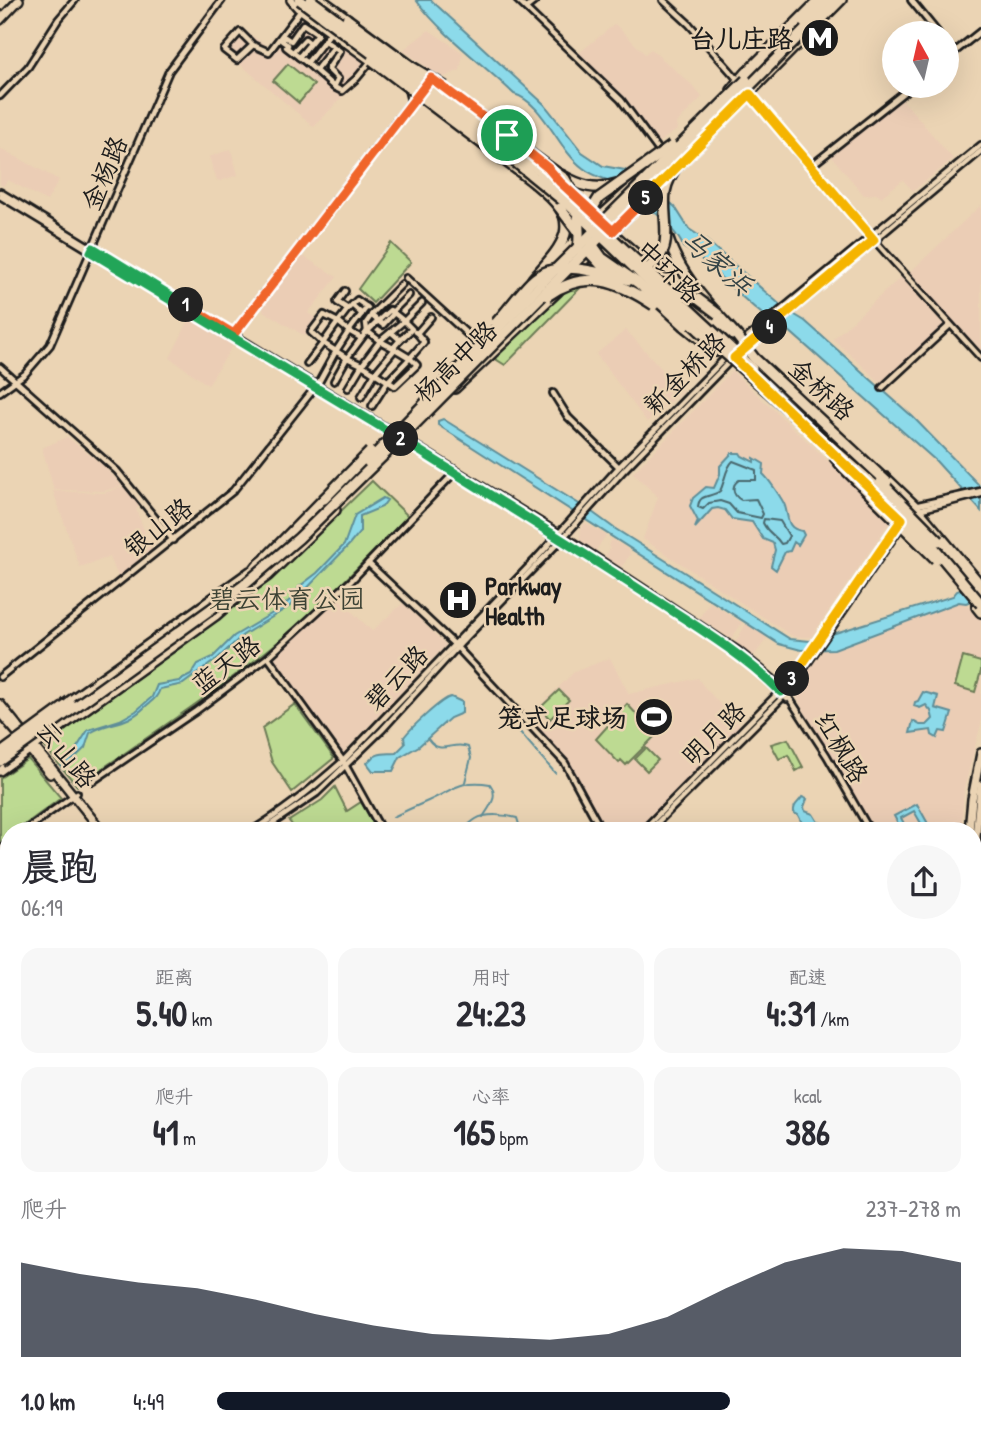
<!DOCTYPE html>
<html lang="zh">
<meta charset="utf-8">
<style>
:root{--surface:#fff;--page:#f7f7f7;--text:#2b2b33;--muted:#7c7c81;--accent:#111827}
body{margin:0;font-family:"Patrick Hand","LXGW WenKai TC",sans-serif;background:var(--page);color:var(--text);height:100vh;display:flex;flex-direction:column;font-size:26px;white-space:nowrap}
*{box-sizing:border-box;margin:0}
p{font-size:23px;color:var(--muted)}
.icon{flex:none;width:38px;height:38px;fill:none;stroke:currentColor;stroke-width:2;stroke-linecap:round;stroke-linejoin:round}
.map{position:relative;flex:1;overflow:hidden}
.details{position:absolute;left:0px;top:822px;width:982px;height:621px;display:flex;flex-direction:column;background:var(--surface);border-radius:28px 28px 0 0;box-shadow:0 7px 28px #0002}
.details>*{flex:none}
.needle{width:46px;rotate:352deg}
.buttons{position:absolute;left:882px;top:21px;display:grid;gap:14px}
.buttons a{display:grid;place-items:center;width:77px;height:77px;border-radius:50%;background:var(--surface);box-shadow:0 7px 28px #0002;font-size:35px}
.pin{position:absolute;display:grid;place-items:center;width:60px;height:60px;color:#fff;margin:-30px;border:4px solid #fff;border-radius:50%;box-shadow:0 2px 7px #0007}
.km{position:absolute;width:35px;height:35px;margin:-18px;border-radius:50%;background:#222;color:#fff;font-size:19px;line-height:35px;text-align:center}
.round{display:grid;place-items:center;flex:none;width:74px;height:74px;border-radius:37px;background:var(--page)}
.overview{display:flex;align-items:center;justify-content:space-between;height:119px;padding:0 21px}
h1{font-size:38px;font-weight:800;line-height:52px}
.figures{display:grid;grid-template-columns:repeat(3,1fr);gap:10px;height:119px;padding:7px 21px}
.figures div{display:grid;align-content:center;border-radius:18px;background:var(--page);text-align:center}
.figures b{font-size:35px;font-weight:800}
.figures small{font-size:19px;font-weight:400}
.figures p{font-size:19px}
.chart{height:196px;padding:14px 21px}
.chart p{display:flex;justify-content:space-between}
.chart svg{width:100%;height:126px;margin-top:7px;fill:var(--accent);opacity:.7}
ul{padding:0 21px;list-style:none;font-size:23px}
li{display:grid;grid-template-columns:112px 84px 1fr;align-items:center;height:52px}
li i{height:18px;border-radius:9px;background:var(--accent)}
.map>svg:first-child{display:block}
</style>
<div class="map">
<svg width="981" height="1443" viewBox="0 0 981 1443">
<rect width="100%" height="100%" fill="#ebd4b4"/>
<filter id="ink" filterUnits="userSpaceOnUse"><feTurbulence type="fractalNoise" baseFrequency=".0143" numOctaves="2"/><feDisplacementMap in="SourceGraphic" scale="14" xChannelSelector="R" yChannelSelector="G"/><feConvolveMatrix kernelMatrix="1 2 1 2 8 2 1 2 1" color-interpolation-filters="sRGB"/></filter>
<g filter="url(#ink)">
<g fill="#ebcdb5">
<path d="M294,13L371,66L314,127L221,48L239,27L269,47Z"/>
<path d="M615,24L645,54L651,49L691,84L702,97L676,124L677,130L658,143L624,98L579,53Z"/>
<path d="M429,30L463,53L460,70L442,78L403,50Z"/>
<path d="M902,99L953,159L913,191L903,180L881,197L876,194L864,195L831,156Z"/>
<path d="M0,148L59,180L47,201L8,180L3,186L0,184Z"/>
<path d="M231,149L238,175L220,181L217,180L209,157Z"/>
<path d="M981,205V350L909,273Z"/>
<path d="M301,255L337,277L308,313L318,320L305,336L263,311V307Z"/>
<path d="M901,277L944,325L881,383L833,339Z"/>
<path d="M190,318L233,345L208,385L170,358Z"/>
<path d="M626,330L682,391L647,422L596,354Z"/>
<path d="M732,371L891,520L811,637H794L643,539L658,497L633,473Z"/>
<path d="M67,437L103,465L122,486L104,491L54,490L42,448Z"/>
<path d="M124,486L140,506L136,509L152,551L118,577L110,557L80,567L53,491L104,493Z"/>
<path d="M585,523L606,535L595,552L582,544L580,539L581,529Z"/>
<path d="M612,539L629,550L630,555L620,569L604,558L610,549L608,546Z"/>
<path d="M338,598L372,631L403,603L446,645L342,754L271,657Z"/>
<path d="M963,601L981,620V724L964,789L961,831H876L801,706L797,696L800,681L824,650L834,649Z"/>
<path d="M710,602L742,623L731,639L699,618Z"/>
<path d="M746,624L768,637L753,657L735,643Z"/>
<path d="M610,658L629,694L698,678L704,687L740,725L636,831H607L571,766L527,718L574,672Z"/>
<path d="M981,1359V1443H778L797,1435H973V1362Z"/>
</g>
<g fill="#bdda92" stroke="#6c7b57" stroke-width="2">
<path d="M288,64L314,85L299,103L273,81Z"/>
<path d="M391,243L411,262L373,303L358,289Z"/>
<path d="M572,281L582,286L505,365L494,358Z"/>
<path d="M372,481L408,516C364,560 322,607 273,646C211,696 143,740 77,786L44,746L236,606L313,538Z"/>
<path d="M963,657L981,662V671L975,692L955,686Z"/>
<path d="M559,690L569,700L550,719L540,708Z"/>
<path d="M295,704L334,758L292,792L272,762L262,728Z"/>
<path d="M627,704L656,735L626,765L621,760L619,763L596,739Z"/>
<path d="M788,739L803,767L796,771L788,755L779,759L771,744Z"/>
<path d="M646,748L658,760L647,771L635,759Z"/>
<path d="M28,759L61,798L16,831H9V836L0,843V778Z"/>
<path d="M335,787L347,811L361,802L378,831H297L289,821L322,800Z"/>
</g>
<g fill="#8cdaea" stroke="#5f8e98" stroke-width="2">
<path d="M416,0H431L544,104L582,152L603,166L625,170L663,196L675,207L689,229L707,241L785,309L805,321L913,417L978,484L981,489V511L936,461L787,329C767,324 714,270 695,254L683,247C680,232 636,194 622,186C609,179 595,178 583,168C558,150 543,102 514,94C481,62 443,36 416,0Z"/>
<path d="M443,419L592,512L614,528L790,639L810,641L953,596L957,591L981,583V597L966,603L959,602L834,649L801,650L779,644L438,425V421Z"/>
<path d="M732,453H740L742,456L754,462V458L764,464L763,474C768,478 783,500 785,506C789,519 786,528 802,531L804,535L798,545L794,542L790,551L785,552L776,570L771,566L775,550L773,543L763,539L752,522L732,519L725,510L718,508L712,509L695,528L698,521L690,506L693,498L706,487L714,488L720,474V466Z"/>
<path d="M383,498L387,500L382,507L360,516V532L350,544L290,606L243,635L217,659L183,684L160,689C157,698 153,700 146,706C125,727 111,720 90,733L85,748L63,769L61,766L71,757L88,730L120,720L136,711L152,697L157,685L179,681L191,675L198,664L213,657L234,636L281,608L291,599L300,586L317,573L344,545L355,515Z"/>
<path d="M923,692L938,696L935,708L952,713L946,732L940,731L937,738L932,735L931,730L910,733L913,721L920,725H927L933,719L931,711L926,705L920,708L914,706L915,702L918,701Z"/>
<path d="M451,697L462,702V713L450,718L419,746L400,757L393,771H373L367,763C376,752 383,754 396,753L405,744L404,737C410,729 442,698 451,697Z"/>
<path d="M802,797L807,799L804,807L805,811L813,814L818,822L826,824L810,828L803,825L798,815L794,813C793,804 798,804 802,797Z"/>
<path d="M917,804L931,829H934L929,831L925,829L910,831L922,825L914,811L901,818L908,831H902L894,816Z"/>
<path d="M716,1435H762L743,1443H697Z"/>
</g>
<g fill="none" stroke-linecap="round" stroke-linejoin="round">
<g stroke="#49686e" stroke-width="2">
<path d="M733,461L756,470V480H739C731,485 732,495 741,500L756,499L763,514L761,518L737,513L729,504L720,501L709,503L703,509L698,507C699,493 711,498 720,491C725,482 725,468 733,461Z"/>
<path d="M764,519L780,521L789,536L785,543L781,544C775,534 769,535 763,523Z"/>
</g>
<g stroke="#5f8e98" stroke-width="2">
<path d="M513,724L555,773"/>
<path d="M428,739C441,757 452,740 468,747L471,758L465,782"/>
<path d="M393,817C405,811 416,806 428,801C453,790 460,779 490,784C499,796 490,806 483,817"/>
<path d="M457,831C466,829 469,823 476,819C486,813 506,815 517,818L521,831"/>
<path d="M973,1038L981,1036"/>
<path d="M647,1435L648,1443"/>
</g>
<path stroke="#8cdaea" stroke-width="6" d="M347,1435L349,1443"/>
<defs>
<g id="minor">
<path d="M517,0L621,100L661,154"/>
<path d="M663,0L689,24L739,81"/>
<path d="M911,0L938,33"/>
<path d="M526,8L536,0"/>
<path d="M253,45L240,32L224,50L237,60L253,45L269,52L301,10"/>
<path d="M288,45L282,41L285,37L291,41L303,24L318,34L299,57L307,63L331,32"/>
<path d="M288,45L286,47L299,57"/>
<path d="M947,46L952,54"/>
<path d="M293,52L305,39L310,43"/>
<path d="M947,58L981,31"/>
<path d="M306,62L334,87L338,79L328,69L340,51L324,40"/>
<path d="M316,70L334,47"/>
<path d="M334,87L342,91L357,78L371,61"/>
<path d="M749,93L874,240L981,358"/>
<path d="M0,96L28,67L58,20L75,0"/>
<path d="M811,166L912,86"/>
<path d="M0,192L567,538L739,651L772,678L786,693L827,756L870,831"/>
<path d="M0,196L395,436"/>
<path d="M406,278L478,344"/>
<path d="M345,291L337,302L348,309L338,322L324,315L311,332L323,343L338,322L349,331L367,307"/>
<path d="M352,305L362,314"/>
<path d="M348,309L357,300L368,308"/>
<path d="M392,312L409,295"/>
<path d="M394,313L404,321L380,341L404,321"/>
<path d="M367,331L366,323L373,313"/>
<path d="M368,331L378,321L383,325L394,313L390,310L378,321L371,315L402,284"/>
<path d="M415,332L417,333L431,317"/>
<path d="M232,336L412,101"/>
<path d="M400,340L412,329L404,321L422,303"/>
<path d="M380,341L395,349L393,348L400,340L391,332"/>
<path d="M741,343L981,145"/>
<path d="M336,351L349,331L361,338"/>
<path d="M738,355L981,151"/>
<path d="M347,358L362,365"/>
<path d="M307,364L323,343L347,358L367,331L380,341L362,365L375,373L395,349L410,358L424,342L417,333"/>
<path d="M0,367L117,471L173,540"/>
<path d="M334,381L347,358L345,357"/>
<path d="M319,382L336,351L337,352"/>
<path d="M348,388L362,365"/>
<path d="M882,388L950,325"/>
<path d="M0,392L25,374L50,345L169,71L222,0"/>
<path d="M553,393L568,417L619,467"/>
<path d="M361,397L375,373L372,371"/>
<path d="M372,406L388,381L410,358L417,365L395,386L375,373"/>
<path d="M430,457L473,484"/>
<path d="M486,492L659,602"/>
<path d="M914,506L981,491"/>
<path d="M918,510L981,494"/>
<path d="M368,563L454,644L565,763L602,831"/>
<path d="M713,637L746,660"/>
<path d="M268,657L343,761L382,831"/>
<path d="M764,675L787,699"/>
<path d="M0,677L233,491L317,385"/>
<path d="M93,781L196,711L268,657L352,580L456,471"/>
<path d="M24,831L77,793"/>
<path d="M251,831C285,811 314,787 343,761L534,561L619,467L727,356"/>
<path d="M261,831L317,793L382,730L461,643L561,540L623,471L731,360"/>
<path d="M642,831L792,679L899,523"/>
<path d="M649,831L788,692L898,531"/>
<path d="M0,849L9,842"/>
<path d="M0,988L9,982"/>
<path d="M0,990L9,986"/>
<path d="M0,991L9,1008"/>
<path d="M0,1205L9,1200"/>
<path d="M973,1324L981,1320"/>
<path d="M689,1443L709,1435"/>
</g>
<g id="major">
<path d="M291,0L298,8L375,64"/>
<path d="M0,20L19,0"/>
<path d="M409,90L412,102"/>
<path d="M731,90L745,73L818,0"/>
<path d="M678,166L842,0"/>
<path d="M545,172L564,185L620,239L743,347"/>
<path d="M546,271L578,236L658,163"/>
<path d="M455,389L558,292L583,262L641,203"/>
<path d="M886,477L915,505L981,584"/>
<path d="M881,498L900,517"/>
<path d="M244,582L257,565L269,555"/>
<path d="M66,703L250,571"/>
<path d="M0,704L102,831"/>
<path d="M0,713L20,736"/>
<path d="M29,749L50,774"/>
<path d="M0,771L216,616L234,600"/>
<path d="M981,785L976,836L981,905"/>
<path d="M969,831L972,799L981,753"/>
<path d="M973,893L981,952"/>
<path d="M0,1401L9,1395"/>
<path d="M0,1411L9,1405"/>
<path d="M495,1435L501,1443"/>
<path d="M502,1435L507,1443"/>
</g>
<g id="highway">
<path d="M321,0L347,19"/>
<path d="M805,30L835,0"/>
<path d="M746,80L826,0"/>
<path d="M483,144C504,161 544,186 560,208C565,215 567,225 565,234C560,251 544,266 533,279"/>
<path d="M561,175C580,186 596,191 617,184"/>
<path d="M667,236C680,277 709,305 737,336"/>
<path d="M685,326L716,351"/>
<path d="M939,541L981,592"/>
<path d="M267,557L324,499"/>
<path d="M232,601L268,575L335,510"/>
<path d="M977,607L981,612"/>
</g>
</defs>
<use href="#minor" stroke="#1c1c1c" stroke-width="10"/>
<use href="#major" stroke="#1c1c1c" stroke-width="12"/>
<use href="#highway" stroke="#1c1c1c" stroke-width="14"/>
<use href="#minor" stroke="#ebd4b4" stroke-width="4.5"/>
<use href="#major" stroke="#ebd4b4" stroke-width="7"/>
<use href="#highway" stroke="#ebd4b4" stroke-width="9"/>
<defs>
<path id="major-bridge" d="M641,203L659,185"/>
<g id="highway-bridge">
<path d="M300,0L492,143L571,207L700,331L879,489L930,543L981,604"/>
<path d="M311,0L540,171L752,368"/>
<path d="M347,19L412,67L445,87"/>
<path d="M372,60L483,144"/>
<path d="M437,86L565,179C578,199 581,226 578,249"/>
<path d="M560,208L578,232"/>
<path d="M587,217L599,198L672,146"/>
<path d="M589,240L602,258L638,283L685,326"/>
<path d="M590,253L603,267L614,272"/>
<path d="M642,271C679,252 661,223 665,192C667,181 672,172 679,162"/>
<path d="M671,290L698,299L718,314"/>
<path d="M547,296C586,268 618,281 654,305"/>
<path d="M496,323C508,310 519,294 531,282C557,256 599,274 630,280"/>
<path d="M737,336L754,358L887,482"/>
<path d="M834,456L843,467L936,559"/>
<path d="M368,462L545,280L746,80"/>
<path d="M881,482L939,541"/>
<path d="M324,499L370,452"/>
<path d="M0,754L70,703"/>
<path d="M0,761L243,586L299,538L398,441L805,30"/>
</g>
</defs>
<use href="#major-bridge" stroke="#1c1c1c" stroke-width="12" stroke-linecap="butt"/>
<use href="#highway-bridge" stroke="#1c1c1c" stroke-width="14" stroke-linecap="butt"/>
<use href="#major-bridge" stroke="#ebd4b4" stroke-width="7"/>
<use href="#highway-bridge" stroke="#ebd4b4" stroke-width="9"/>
</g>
</g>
<g fill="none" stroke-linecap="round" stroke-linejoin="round" filter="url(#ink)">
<defs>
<path id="split-1" d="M186,305L234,334L431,78L507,135"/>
<path id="split-2" d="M186,305L93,248L91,252L401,439"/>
<path id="split-3" d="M401,439C483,491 567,542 648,595C694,625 742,653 781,692L792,679"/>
<path id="split-4" d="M770,327L734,358L902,519L792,679"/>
<path id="split-5" d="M646,198L750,94L874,240L770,327"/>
<path id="split-6" d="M507,135L548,168L560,182L613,231L646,198"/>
</defs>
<use href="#split-1" stroke="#fff" stroke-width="14"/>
<use href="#split-2" stroke="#fff" stroke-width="14"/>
<use href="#split-3" stroke="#fff" stroke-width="14"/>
<use href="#split-4" stroke="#fff" stroke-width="14"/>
<use href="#split-5" stroke="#fff" stroke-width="14"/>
<use href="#split-6" stroke="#fff" stroke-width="14"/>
<use href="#split-1" stroke="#f0652b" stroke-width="9"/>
<use href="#split-2" stroke="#22a559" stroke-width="9"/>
<use href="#split-3" stroke="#22a559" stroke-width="9"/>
<use href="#split-4" stroke="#f5b400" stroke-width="9"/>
<use href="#split-5" stroke="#f5b400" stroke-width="9"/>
<use href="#split-6" stroke="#f0652b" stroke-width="9"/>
</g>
<defs>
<symbol id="metro-disc" viewBox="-11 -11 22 22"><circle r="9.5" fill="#1c1c1c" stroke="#ebd4b4"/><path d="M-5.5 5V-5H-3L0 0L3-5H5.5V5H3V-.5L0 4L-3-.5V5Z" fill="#fff"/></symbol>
<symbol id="hospital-disc" viewBox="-11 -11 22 22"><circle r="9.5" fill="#1c1c1c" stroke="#ebd4b4"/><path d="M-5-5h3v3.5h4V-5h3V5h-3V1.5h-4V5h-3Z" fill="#fff"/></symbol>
<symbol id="stadium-disc" viewBox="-11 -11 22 22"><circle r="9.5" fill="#1c1c1c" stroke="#ebd4b4"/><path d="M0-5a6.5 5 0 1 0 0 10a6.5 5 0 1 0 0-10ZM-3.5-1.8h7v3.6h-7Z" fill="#fff"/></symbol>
</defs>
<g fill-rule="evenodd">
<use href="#metro-disc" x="798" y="16" width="44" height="44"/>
<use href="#hospital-disc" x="436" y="578" width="44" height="44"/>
<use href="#stadium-disc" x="632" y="695" width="44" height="44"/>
</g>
<g text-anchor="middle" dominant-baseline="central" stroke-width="5" stroke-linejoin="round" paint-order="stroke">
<g font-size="26" font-weight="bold" fill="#1c1c1c" stroke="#ebd4b4" text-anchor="end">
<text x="793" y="38">台儿庄路</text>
<text x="485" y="585" text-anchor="start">Parkway<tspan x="485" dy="30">Health</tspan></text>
<text x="627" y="717">笼式足球场</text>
</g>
<g font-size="26" fill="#1c1c1c" stroke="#ebd4b4">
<text transform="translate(104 173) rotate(-67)">金杨路</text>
<text transform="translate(669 271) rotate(44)">中环路</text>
<text transform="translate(455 361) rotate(-44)">杨高中路</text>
<text transform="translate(684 373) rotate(-45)">新金桥路</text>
<text transform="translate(822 389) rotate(42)">金桥路</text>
<text transform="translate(158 527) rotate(-38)">银山路</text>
<text transform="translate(226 664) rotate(-37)">蓝天路</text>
<text transform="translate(396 677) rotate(-46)">碧云路</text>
<text transform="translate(713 733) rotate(-45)">明月路</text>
<text transform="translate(842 747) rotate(59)">红枫路</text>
<text transform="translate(67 754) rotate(51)">云山路</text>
</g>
<g font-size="26" fill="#3c4234" stroke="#ebd4b4">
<text x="287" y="598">碧云体育公园</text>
</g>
<g font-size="28" font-style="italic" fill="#324245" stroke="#ebd4b4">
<text transform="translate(717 262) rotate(41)">马家浜</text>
</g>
</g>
</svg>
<div class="buttons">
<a><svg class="needle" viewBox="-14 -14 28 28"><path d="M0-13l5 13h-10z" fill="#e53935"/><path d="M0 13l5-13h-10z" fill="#7c7c81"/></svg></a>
</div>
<div class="pin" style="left:507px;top:135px;background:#1e9e55"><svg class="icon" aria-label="arrive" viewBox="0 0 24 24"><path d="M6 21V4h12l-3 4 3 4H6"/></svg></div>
<b class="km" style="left:186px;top:305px">1</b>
<b class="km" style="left:401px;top:439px">2</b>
<b class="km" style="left:792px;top:679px">3</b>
<b class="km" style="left:770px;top:327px">4</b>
<b class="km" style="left:646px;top:198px">5</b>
<section class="details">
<div class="overview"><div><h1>晨跑</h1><p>06:19</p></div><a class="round"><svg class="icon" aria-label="share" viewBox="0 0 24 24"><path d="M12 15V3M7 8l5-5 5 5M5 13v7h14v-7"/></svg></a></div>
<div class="figures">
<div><p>距离</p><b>5.40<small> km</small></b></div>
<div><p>用时</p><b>24:23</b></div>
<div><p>配速</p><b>4:31<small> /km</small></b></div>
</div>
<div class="figures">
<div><p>爬升</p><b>41<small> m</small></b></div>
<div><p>心率</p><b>165<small> bpm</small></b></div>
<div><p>kcal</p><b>386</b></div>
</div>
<div class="chart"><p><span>爬升</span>237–278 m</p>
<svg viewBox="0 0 160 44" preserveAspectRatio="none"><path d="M0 44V11L10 15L20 18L30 20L40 24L50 29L60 33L70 36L80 37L90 38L100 36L110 30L120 20L130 11L140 6L150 7L160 11V44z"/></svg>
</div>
<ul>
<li><b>1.0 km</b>4:49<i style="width:69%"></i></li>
</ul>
</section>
</div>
